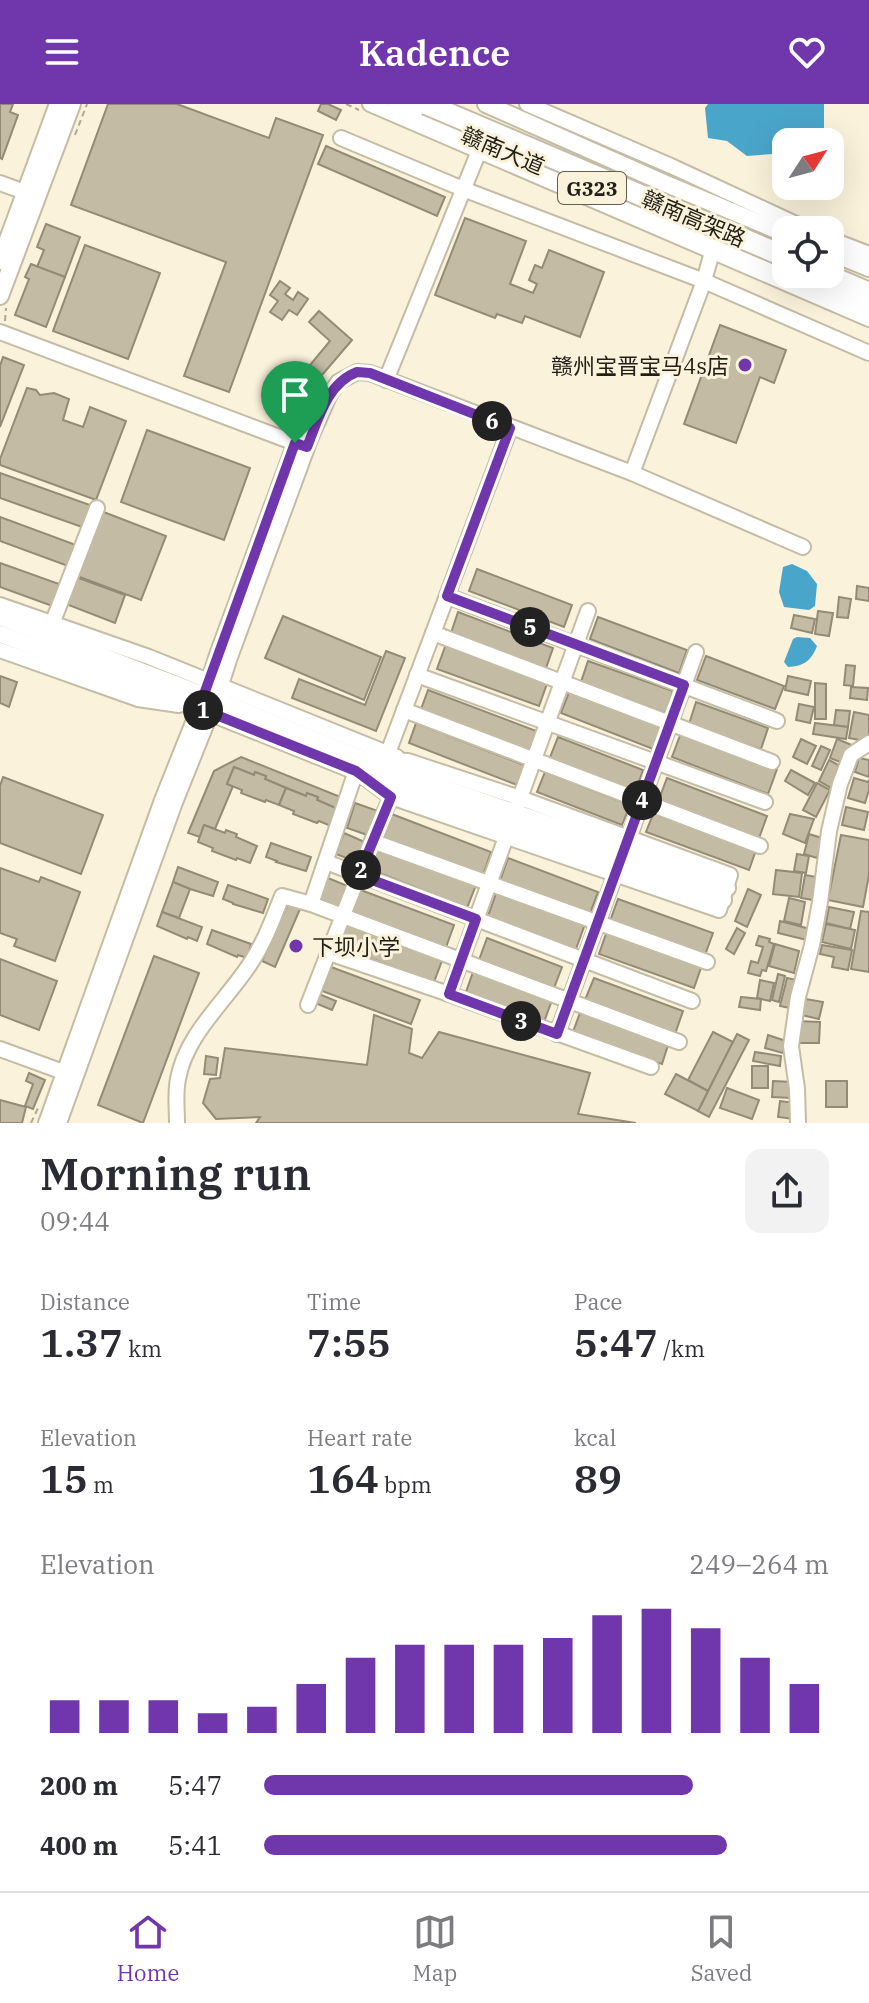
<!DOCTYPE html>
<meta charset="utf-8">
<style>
:root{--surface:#fff;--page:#f2f2f3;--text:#2b2b33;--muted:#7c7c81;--line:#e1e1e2;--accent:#7036ac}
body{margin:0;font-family:"IBM Plex Serif","Noto Sans SC",serif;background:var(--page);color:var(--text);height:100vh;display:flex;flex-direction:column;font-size:30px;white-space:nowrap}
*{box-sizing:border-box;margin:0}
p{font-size:26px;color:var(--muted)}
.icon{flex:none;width:44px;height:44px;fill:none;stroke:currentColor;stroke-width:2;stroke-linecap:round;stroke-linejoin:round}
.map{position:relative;height:1019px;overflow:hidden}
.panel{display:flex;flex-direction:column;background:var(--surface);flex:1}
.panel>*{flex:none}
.needle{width:52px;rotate:54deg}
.tools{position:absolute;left:772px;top:24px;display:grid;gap:16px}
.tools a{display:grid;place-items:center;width:72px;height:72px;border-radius:16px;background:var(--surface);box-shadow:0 8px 32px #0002;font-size:40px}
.pin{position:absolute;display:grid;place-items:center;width:68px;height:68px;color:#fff;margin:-82px -34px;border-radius:50% 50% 50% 0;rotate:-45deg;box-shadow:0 0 8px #0007}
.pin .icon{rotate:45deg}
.km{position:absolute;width:40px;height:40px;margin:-20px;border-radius:50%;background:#222;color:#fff;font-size:22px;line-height:40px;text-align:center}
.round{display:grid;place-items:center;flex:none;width:84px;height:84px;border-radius:16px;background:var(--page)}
.overview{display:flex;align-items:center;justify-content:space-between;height:136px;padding:0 40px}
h1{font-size:44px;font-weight:600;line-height:60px}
.stats{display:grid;grid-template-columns:repeat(3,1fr);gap:12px;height:136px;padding:8px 40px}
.stats div{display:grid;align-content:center}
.stats b{font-size:40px;font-weight:600}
.stats small{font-size:22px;font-weight:400}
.stats p{font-size:22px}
.chart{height:224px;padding:16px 40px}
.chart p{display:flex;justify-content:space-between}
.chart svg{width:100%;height:144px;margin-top:8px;stroke:var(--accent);stroke-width:6}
ul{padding:0 40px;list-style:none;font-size:26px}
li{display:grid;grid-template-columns:128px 96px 1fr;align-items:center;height:60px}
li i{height:20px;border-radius:10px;background:var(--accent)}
header{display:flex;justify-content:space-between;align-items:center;height:104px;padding:0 40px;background:var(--accent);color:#fff;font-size:36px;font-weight:600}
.menu{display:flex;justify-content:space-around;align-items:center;height:112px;border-top:2px solid var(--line);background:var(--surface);font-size:22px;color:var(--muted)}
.menu a{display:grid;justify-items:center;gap:4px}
.menu .selected{color:var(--accent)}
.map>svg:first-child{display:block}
</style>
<header><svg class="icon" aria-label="menu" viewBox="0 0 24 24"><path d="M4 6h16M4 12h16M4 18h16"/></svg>Kadence<svg class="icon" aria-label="heart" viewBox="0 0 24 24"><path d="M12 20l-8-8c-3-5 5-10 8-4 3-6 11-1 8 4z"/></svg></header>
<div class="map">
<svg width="869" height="1019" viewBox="0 0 869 1019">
<rect width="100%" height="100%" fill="#fbf2db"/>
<g fill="#4aa5cb">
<path d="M708,0H824V38H786V72L772,50L747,52L727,37L708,34L705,4Z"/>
<path d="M792,460L807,467L817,480L815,502L809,506L784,503L779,488L783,463Z"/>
<path d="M797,533L810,534L817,542C811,557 804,562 788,563L784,558L793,535Z"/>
</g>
<g fill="#c4bba5" stroke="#938b76" stroke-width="2">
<path d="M0,0H13L10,8L18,11L2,55L0,54Z"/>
<path d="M108,0H177L269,34L276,14L323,31L229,288L184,272L226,158L71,101Z"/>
<path d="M321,0H328L341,6L336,16L318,7Z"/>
<path d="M326,42L445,93L437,112L318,60Z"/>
<path d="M465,114L526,137L510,180L533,189L537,180L529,176L535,161L542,164L549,146L604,168L580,233L525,212L522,219L497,210L495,214L435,191Z"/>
<path d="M46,120L80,133L65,173L37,163L44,146L37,143Z"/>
<path d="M85,141L160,169L128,255L53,227Z"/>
<path d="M31,160L65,173L46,223L15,211L29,175L25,173Z"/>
<path d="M280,177L290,184L285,190L293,196L298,188L308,195L297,211L289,206L282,216L270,208L278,197L270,191Z"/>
<path d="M319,207L352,236L322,271L310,261L330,237L309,218Z"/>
<path d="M720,221L786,246L774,279L760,273L736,339L684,320Z"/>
<path d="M3,253L24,261L0,323V262Z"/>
<path d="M27,284L36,286L40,291L54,289L69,295L63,316L83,323L90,303L126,317L96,396L0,361V355Z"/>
<path d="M147,326L250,364L224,436L121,398Z"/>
<path d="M0,369L90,401L82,423L0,394Z"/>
<path d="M101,407L166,432L141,496L77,472Z"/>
<path d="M0,413L76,441L68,462L0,437Z"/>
<path d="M0,459L62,481L55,503L0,483Z"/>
<path d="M477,465L572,501L564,523L469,487Z"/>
<path d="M76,473L125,491L115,519L66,500Z"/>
<path d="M857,482L869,484V497L856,495Z"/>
<path d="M839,493L851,495L848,514L837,513Z"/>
<path d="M818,507L833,509L829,532L815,530Z"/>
<path d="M458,508L553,544L545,567L450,532Z"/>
<path d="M794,511L815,515L812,529L791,524Z"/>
<path d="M283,512L381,553L364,596L265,554Z"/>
<path d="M598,513L687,546L679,569L590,535Z"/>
<path d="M446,540L548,577L539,602L437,565Z"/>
<path d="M386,547L405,554L376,627L292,594L299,575L365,601Z"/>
<path d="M706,552L784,582L775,605L697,576Z"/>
<path d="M588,557L673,587L666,609L581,578Z"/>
<path d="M846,561L855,562L853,582L844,581Z"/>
<path d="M0,572L17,578L9,603L0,599Z"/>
<path d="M788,572L811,577L808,591L785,586Z"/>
<path d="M815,579L826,580V615H815Z"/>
<path d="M851,583L868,584L867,596L850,594Z"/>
<path d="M428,586L539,628L531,649L420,608Z"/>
<path d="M570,586L662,622L653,645L561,609Z"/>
<path d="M696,598L768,624L761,645L689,620Z"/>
<path d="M799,600L814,603L810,619L796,616Z"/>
<path d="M836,606L850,607L848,623L834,621Z"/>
<path d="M854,608L869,611V638L849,634Z"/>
<path d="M416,619L524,661L517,681L409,639Z"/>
<path d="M815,619L848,623L846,635L813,630Z"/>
<path d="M681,629L777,665L768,690L672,653Z"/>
<path d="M558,633L643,666L635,689L549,656Z"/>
<path d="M801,635L816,642L807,660L793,653Z"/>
<path d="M837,635L852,641L845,660L830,654Z"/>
<path d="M821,642L830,646L821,666L812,662Z"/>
<path d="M241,653L343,694L338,705L317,696L318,693L307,689L306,692L265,675L266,672L255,668L254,671L234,663L227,680L233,682L215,725L204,721L200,733L188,729L214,667Z"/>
<path d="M859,654L869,656V673L855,668Z"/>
<path d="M829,656L844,664L833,685L819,677Z"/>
<path d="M234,663L254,671L255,668L266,672L265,675L286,684L279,701L266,696L265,698L241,689L242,686L227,680Z"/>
<path d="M791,666L815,679L808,691L785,677Z"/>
<path d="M545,668L630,701L622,721L537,688Z"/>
<path d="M3,673L103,711L81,770L0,739V682Z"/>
<path d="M667,674L767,712L758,737L658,698Z"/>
<path d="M854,674L868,678L869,676V686L865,699L848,694Z"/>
<path d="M817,679L830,686L816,713L803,706Z"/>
<path d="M286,684L306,692L307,689L318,693L317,696L338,705L331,722L319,717L317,719L293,710L294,707L279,701Z"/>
<path d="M355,699L378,707L370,732L347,724Z"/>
<path d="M846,703L868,708L864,726L842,721Z"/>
<path d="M654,708L756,746L749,766L646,728Z"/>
<path d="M389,709L491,748L483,771L381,733Z"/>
<path d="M790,710L814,715L805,739L783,730Z"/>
<path d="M204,721L225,729L226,726L237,730L236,733L257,742L250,759L237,754L236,756L212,747L213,744L198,738Z"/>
<path d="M344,729L367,739L359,759L336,750Z"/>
<path d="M809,730L822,734L817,754L804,750Z"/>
<path d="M841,731L869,736V771L863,803L828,796Z"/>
<path d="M271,739L311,753L306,767L276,758L277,757L266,753Z"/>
<path d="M376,741L476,781L467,804L367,764Z"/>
<path d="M797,750L809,752L806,769L794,767Z"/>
<path d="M508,754L598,788L589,812L500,777Z"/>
<path d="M178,763L218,778L213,792L190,785L173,778Z"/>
<path d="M0,764L39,778L41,773L80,788L55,857L14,842L17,835L0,829Z"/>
<path d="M776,766L802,769L799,793L773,790Z"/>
<path d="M805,771L817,773L813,796L801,794Z"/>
<path d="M328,774L350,783L341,807L318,798Z"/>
<path d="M173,778L190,785L179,814L162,808Z"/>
<path d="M228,781L268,795L263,809L233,800V799L223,795Z"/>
<path d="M358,785L454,821L445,846L349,811Z"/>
<path d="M748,785L761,791L747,823L735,817Z"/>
<path d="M497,787L585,820L576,845L488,812Z"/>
<path d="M789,794L805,798L801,821L784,817Z"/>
<path d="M618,795L713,829L705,851L610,817Z"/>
<path d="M288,800L300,805L275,863L262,857Z"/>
<path d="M829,803L854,808L850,825L826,819Z"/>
<path d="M861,807L869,808V868L851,865Z"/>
<path d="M162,808L202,823L197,837L188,833L187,835L157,822Z"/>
<path d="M780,817L810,825L807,836L778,829Z"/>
<path d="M345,818L443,854L434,878L337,842Z"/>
<path d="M826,820L855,826L851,845L822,838Z"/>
<path d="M737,824L745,829L734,850L726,845Z"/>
<path d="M212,826L251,840L247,854L238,851L237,853L207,840Z"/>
<path d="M607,827L702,861L694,884L599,850Z"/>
<path d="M759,832L770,835L769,838L774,840L766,867L762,866L760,872L748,869L751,857L758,859L763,843L756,841Z"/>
<path d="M487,834L562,863L554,884L479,856Z"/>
<path d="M775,840L799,847L794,869L769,862Z"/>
<path d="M822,841L852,846L848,866L832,863L834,853L820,850Z"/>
<path d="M154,852L199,869L143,1019L98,1001Z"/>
<path d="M0,855L57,877L39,926L0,911Z"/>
<path d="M331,863L420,896L411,920L322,887Z"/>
<path d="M473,868L552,896L544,918L465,891Z"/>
<path d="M778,870L785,872L779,898L772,896Z"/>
<path d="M594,874L683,907L675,930L585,896Z"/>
<path d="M787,874L797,876L790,904L780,902Z"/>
<path d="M760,876L774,879L770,897L757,894Z"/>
<path d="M319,890L336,897L332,906L315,899Z"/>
<path d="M741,893L761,895L760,906L739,903Z"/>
<path d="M800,894L823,898L819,915L797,910Z"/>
<path d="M581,906L669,938L662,960L573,928Z"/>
<path d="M374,911L412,925L409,949L422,954L439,928L590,969L578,1010L636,1019H256L260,1013L216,1015L203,999L210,975L220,974L225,944L367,961Z"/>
<path d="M796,917L820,918L819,939H796Z"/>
<path d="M713,928L733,938L708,987L688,976Z"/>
<path d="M737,930L749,936L709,1013L698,1007Z"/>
<path d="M768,931L786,937L783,949L765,944Z"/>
<path d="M755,948L781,952L780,962L753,957Z"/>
<path d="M206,952L218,954L216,971L204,970Z"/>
<rect x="752" y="962" width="16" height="22"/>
<path d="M29,969L45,976L33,1005L25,1002L33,980L26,977Z"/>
<path d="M676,970L708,987L698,1007L665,990Z"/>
<path d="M773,977L793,978L792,994L772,993Z"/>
<rect x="826" y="977" width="21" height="26"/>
<path d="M727,984L759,996L752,1015L720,1004Z"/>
<path d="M0,996L26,1003L22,1019H0Z"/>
<path d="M780,997L795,999L793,1015L778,1013Z"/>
</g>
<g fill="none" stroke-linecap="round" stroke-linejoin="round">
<defs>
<g id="minor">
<path d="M370,0L869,215"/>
<path d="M527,0L671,62L809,126"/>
<path d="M341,34L463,85L704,177L869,249"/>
<path d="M0,79L33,91"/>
<path d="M830,135L869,150"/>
<path d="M0,228L303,342"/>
<path d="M386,276L479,47"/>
<path d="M632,369L704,177L712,148"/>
<path d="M447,492L777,617"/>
<path d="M0,501L149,553L397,653"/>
<path d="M52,520L97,404"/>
<path d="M433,529L772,658"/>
<path d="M0,546L138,595L179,601"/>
<path d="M417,571L765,698"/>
<path d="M404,606L760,742"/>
<path d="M385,657L510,324"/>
<path d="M517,702L588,507"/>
<path d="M372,737L707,858"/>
<path d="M627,739L696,548"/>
<path d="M326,758L692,897"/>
<path d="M311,800L679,938"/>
<path d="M329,849L449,890L651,963"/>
<path d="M449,890L509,725"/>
<path d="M308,901L372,737L391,693"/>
<path d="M557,930L618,763"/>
<path d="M0,945L66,969"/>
<path d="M46,1019L162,696L204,591L218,548L295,339"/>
<path d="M59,1019L174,701L216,596L230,553L311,333L329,292L338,278L357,268L370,269L632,369L803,443"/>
<path d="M177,1019C177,1005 175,989 178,975C186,930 226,897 250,860C264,839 273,815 282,792L311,800L356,667L391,693L719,806L730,771L520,694L408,657L369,655"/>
<path d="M798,1019L797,985L791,942L798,893L812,841L820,798L829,727L840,680L851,651L869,639"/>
</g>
<g id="major">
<path d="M397,0L786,168"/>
<path d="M486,0L664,79L786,130"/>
<path d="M830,148L869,164"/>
<path d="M0,157L58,0"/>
<path d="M790,170L869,203"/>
<path d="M0,192L72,0"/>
<path d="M0,513L216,596L382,663L624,746L727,784"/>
<path d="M0,530L199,604L356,667L511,719L723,796"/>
</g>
<path id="highway" d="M825,170L869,189"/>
</defs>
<use href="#minor" stroke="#c4bca5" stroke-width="18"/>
<use href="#major" stroke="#c4bca5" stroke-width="20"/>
<use href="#highway" stroke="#c4bca5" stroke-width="24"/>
<g stroke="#afa896" stroke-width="2" stroke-dasharray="6 4" stroke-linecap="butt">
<path d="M346,0L359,6"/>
<path d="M75,31L87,0"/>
<path d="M5,217L6,204"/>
<path d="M31,1019L39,1002"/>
</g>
<use href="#minor" stroke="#fff" stroke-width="14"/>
<use href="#major" stroke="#fff" stroke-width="16"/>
<use href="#highway" stroke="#fff" stroke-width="20"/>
<defs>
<path id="highway-bridge" d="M426,0L786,153"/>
</defs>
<use href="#highway-bridge" stroke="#c4bca5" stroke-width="24" stroke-linecap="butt"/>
<use href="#highway-bridge" stroke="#fff" stroke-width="20"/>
</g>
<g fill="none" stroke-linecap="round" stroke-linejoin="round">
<defs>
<path id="route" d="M357,268L370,269L510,324L447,492L684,581L557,930L449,890L476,815L359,771L391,693L356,667L199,604L295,339L307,343C318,316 327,279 357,268Z"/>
</defs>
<use href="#route" stroke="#fff" stroke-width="16"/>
<use href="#route" stroke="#7036ac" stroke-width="10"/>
</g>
<g fill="#7036ac" stroke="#fbf2db" stroke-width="3">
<circle cx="745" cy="261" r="8"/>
<circle cx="296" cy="842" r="8"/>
</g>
<g text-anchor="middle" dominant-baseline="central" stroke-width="6" stroke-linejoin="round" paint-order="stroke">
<rect fill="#fbf2db" stroke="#625e50" stroke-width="2" x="558" y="68" width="68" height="32" rx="6"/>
<g font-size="20" font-weight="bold" fill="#211e15">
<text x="592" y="84">G323</text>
</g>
<g font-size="22" fill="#211e15" stroke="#fbf2db">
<text transform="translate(503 46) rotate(23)">赣南大道</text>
<text transform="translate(694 114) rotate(23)">赣南高架路</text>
</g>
<g font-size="22" fill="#211e15" stroke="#fbf2db" text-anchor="end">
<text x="729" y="261">赣州宝晋宝马4s店</text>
<text x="312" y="842" text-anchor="start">下坝小学</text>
</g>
</g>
</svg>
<div class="tools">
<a><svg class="needle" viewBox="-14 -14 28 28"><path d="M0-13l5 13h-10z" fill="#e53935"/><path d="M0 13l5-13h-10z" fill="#7c7c81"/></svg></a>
<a><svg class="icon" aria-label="locate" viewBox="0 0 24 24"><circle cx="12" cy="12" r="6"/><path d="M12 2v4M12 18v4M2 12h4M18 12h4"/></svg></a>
</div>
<div class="pin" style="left:295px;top:339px;background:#1e9e55"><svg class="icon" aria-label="arrive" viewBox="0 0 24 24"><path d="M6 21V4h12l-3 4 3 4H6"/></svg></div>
<b class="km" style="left:203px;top:606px">1</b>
<b class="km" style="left:361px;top:766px">2</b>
<b class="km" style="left:521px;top:917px">3</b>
<b class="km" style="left:642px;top:696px">4</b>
<b class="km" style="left:530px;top:523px">5</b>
<b class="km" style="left:492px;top:317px">6</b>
</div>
<section class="panel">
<div class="overview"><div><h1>Morning run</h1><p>09:44</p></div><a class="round"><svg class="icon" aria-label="share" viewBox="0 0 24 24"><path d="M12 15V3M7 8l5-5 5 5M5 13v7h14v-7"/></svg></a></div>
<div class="stats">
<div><p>Distance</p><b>1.37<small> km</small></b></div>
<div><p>Time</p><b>7:55</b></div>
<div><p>Pace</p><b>5:47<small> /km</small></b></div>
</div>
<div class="stats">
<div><p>Elevation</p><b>15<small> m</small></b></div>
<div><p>Heart rate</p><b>164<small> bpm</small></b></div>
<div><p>kcal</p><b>89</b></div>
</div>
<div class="chart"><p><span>Elevation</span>249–264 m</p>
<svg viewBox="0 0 160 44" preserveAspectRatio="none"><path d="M5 44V34M15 44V34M25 44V34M35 44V38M45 44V36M55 44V29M65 44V21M75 44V17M85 44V17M95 44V17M105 44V15M115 44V8M125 44V6M135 44V12M145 44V21M155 44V29"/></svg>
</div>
<ul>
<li><b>200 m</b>5:47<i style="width:76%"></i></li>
<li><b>400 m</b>5:41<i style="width:82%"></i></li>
</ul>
</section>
<nav class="menu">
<a class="selected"><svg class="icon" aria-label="home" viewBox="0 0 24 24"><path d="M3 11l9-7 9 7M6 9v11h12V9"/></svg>Home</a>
<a><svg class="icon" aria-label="map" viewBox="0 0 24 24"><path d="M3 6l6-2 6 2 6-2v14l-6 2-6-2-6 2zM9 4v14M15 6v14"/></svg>Map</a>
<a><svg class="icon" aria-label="saved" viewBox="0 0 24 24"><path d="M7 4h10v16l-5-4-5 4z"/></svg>Saved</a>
</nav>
